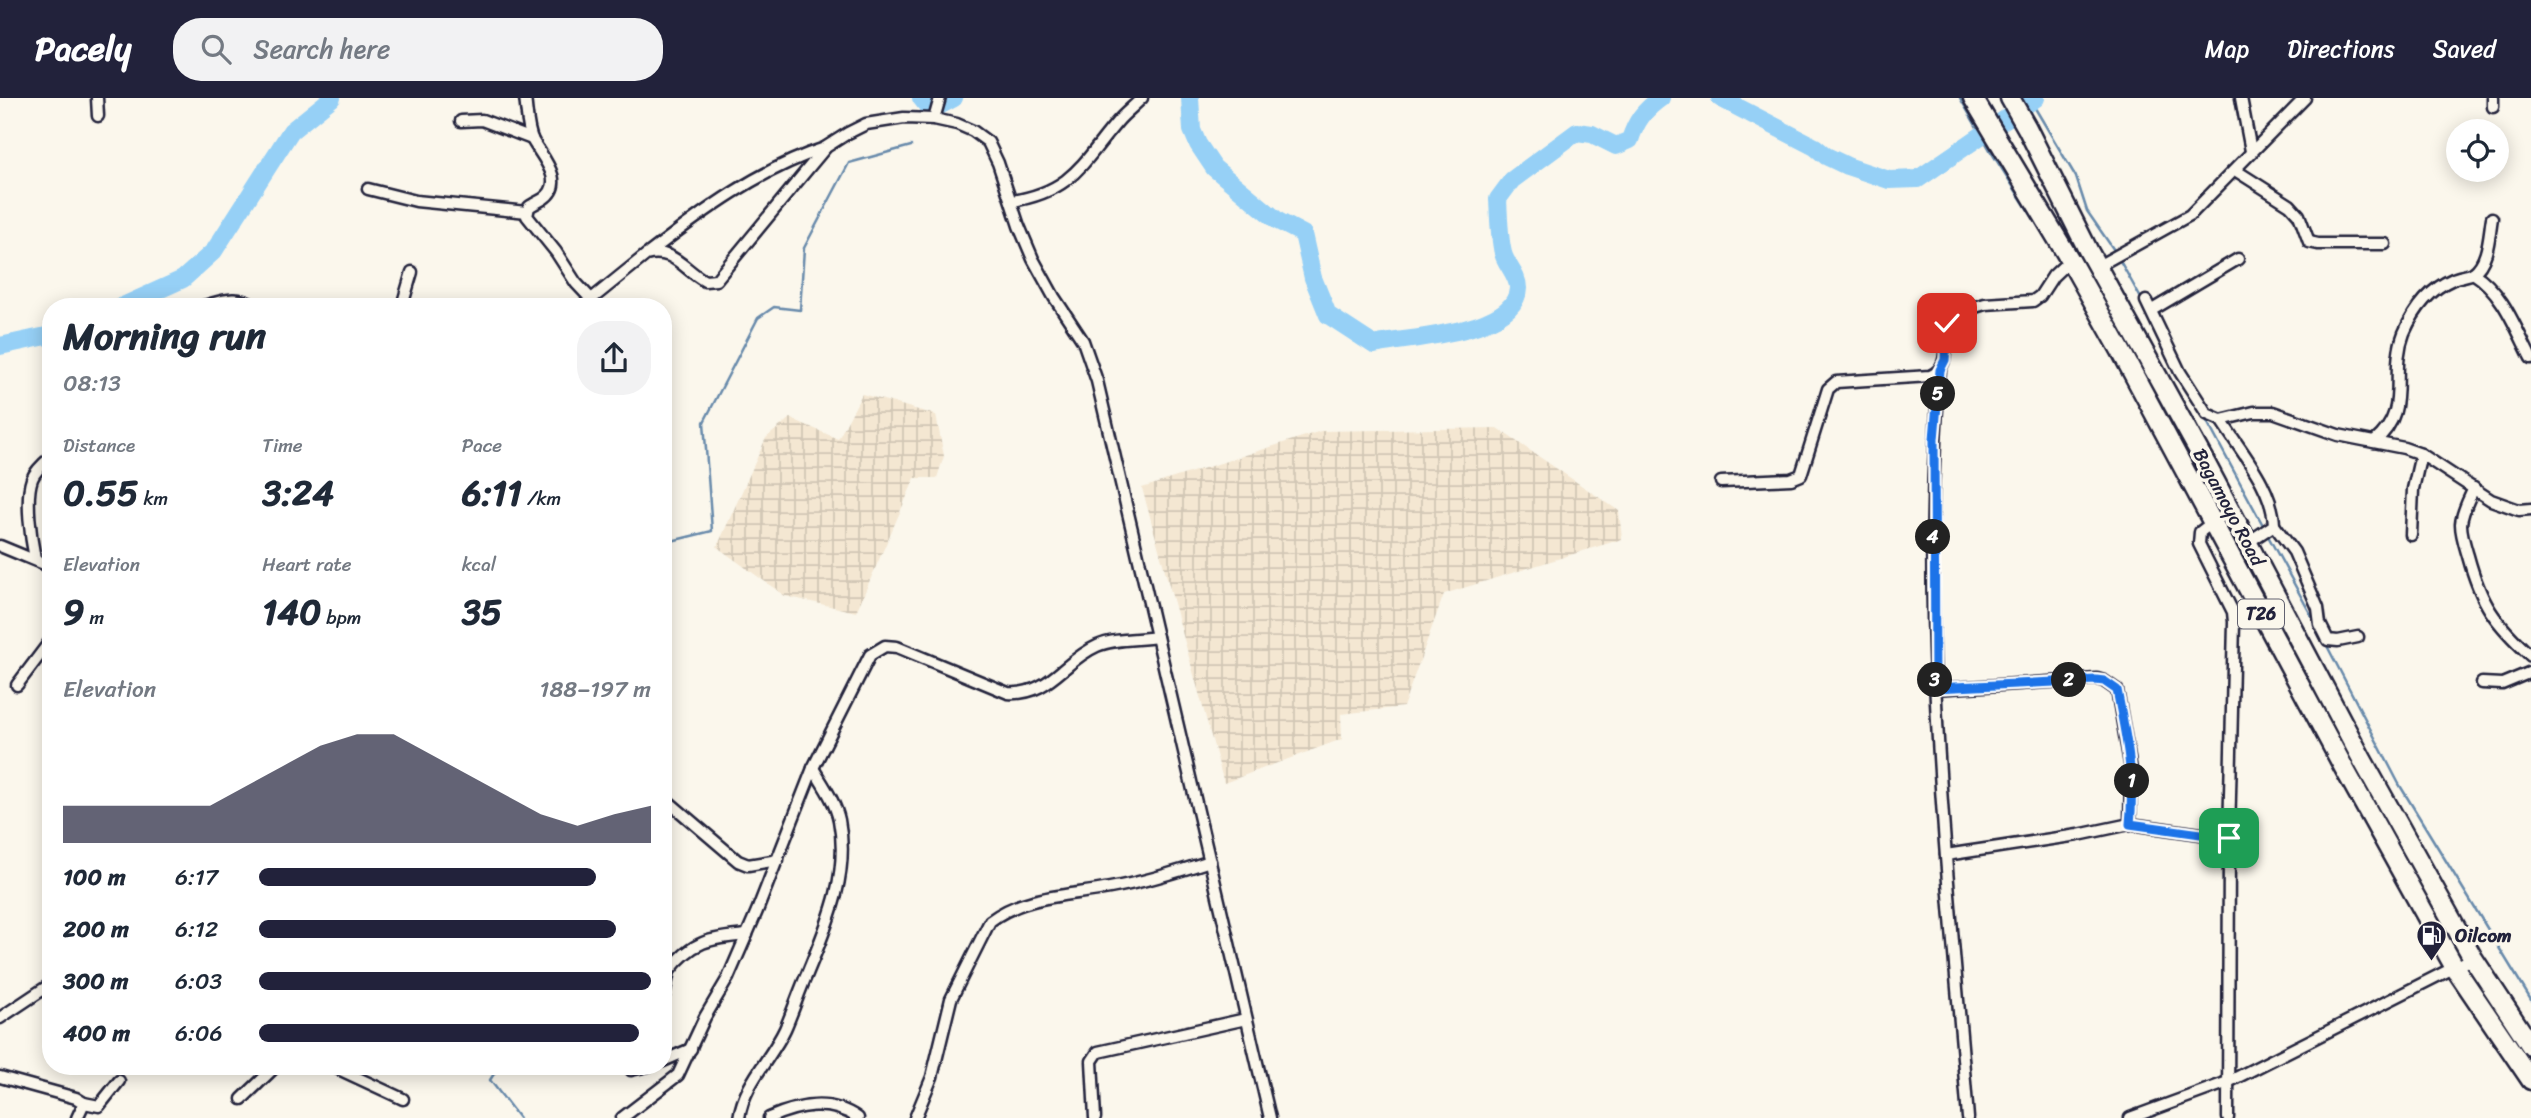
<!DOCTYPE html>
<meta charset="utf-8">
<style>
:root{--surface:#fff;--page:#f2f2f3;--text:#1f2937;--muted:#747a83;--accent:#22223b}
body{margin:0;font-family:Sriracha,sans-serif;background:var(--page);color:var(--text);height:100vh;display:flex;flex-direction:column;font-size:26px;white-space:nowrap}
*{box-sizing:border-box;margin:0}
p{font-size:23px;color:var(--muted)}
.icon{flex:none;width:38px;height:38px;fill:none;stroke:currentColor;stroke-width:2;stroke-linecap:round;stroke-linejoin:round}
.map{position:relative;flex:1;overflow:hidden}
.panel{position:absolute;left:42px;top:200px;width:630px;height:777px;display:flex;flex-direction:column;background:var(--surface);border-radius:28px;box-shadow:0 4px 18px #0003}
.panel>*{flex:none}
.controls{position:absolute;left:2446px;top:21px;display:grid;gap:14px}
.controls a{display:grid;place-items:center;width:63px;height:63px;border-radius:50%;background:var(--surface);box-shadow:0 4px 18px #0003;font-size:35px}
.pin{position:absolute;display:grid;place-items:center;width:60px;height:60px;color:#fff;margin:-30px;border-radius:14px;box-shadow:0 4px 10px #0006}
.km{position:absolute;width:35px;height:35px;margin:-18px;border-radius:50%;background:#222;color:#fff;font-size:19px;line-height:35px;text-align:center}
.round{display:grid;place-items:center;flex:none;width:74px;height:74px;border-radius:28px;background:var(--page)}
.summary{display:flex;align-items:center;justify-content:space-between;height:119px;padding:0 21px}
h1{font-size:38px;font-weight:700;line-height:52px}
.stats{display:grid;grid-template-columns:repeat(3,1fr);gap:10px;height:119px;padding:7px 21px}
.stats div{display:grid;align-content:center}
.stats b{font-size:35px;font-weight:700}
.stats small{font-size:19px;font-weight:400}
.stats p{font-size:19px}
.chart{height:196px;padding:14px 21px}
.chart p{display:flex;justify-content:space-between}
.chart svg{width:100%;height:126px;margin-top:7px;fill:var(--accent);opacity:.7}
ul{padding:0 21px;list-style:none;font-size:23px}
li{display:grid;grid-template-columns:112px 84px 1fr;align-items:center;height:52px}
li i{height:18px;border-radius:9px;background:var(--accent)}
header{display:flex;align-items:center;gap:42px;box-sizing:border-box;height:98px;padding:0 35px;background:var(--accent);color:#fff}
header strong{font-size:33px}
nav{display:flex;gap:38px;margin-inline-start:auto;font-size:24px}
.search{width:490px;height:63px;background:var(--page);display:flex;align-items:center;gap:18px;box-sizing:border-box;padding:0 24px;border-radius:28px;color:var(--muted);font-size:26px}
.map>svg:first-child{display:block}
</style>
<header>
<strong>Pacely</strong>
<div class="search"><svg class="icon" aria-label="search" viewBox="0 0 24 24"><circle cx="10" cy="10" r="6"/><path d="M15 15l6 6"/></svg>Search here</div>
<nav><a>Map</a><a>Directions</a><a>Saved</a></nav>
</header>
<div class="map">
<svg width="2531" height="1020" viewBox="0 0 2531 1020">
<defs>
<pattern id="industrial-grid" width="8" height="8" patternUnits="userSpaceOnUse" patternTransform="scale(1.75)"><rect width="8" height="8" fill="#f4e7d2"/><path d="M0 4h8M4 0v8" fill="none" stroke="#d1c6b5"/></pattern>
</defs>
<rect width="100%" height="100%" fill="#fbf7ec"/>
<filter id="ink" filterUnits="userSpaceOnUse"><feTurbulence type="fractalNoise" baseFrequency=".0143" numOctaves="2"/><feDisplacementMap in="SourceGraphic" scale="14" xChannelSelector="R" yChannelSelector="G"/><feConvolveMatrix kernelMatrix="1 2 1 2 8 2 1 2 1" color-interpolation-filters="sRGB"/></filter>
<g filter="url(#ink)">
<g fill="url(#industrial-grid)">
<path d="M862,296L936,317L944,358L937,380H915L856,514L785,498L717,449L766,340L790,320L838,341Z"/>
<path d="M1497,330L1619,413L1622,441L1444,496L1403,609L1341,616L1342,641L1224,685L1142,390L1321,333Z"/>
</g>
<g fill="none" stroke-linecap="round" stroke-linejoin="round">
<g stroke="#688aab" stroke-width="2.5">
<path d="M1960,0L1990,52L2059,161"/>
<path d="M2029,0L2076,79L2087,113L2116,155"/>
<path d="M2119,161L2143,204"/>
<path d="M2067,175L2103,239"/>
<path d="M2204,318L2264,429"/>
<path d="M2268,438L2316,526"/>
<path d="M663,445L712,433L704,324L758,220L774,209L800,212L804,150L849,65L911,48"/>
<path d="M2325,544L2399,686L2531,902"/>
<path d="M499,968L490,982L519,1020"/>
</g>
<g stroke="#96d0f6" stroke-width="18">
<path d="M921,0L928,9L939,8L954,0"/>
<path d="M1190,0L1192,32L1198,46L1214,70L1278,123L1303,136L1313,180L1328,217L1374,247C1406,239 1517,236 1518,190C1518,177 1506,167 1503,155C1499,138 1499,119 1498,101L1512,82L1577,34L1592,36L1616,48L1630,42C1636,23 1644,12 1661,0"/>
<path d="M1720,0L1815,49L1826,58L1847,68L1889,82L1918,81L2036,0"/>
<path d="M123,208L183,181L214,153L291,33L332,0"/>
<path d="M0,248L51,237"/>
</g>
<defs>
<g id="street">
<path d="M97,0L98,18"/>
<path d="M525,0C527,13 527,31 533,43C542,59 567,85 543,101C538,104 533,106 529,109L527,118L556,154L576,185L591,201"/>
<path d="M2241,0L2251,53"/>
<path d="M2493,0V9"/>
<path d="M934,21L940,0"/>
<path d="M461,23L482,22L532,41"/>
<path d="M2235,72L2290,107L2299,117L2309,144L2318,146H2385"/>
<path d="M368,91L416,103L527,114"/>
<path d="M1012,103C1073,93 1082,65 1118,23C1125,15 1134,8 1142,0"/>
<path d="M649,155C703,113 760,71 825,50"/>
<path d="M2098,168L2190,117L2305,0"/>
<path d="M2473,175C2503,194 2515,229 2531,260"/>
<path d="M2146,203L2180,274L2207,316L2221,322L2254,314H2273L2338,337L2404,350L2421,356L2491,402L2519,412L2531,411"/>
<path d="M204,208C222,203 237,196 254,208"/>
<path d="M402,208L412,174"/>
<path d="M583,208L646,157C673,149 684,172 705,183L716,182L811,67L826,49L848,35L866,26L904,20L934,21L957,26L973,33L988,44L998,65L1019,128L1033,161L1054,199L1083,243L1097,283L1270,1020"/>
<path d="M2152,212L2238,161"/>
<path d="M1940,272C1918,521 1948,772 1968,1020"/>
<path d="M2221,322C2241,354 2273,389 2274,427L2247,445"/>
<path d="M2374,344C2413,312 2388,276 2404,235C2414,212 2430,191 2453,181C2459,178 2468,178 2473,175C2489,164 2489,136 2492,120"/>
<path d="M1721,384L1791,381L1801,377L1828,291L1836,284L1930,278C1956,267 1938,235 1952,216L1985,206L2033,203L2040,198L2053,178L2070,162"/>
<path d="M2474,390C2469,401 2462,413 2461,426C2461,436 2465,448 2468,458C2481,506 2495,525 2531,558"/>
<path d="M2213,424L2200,434L2199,446L2233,514L2234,524L2229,740L2228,1020"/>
<path d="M2274,427L2294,454L2318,510L2320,526L2328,542L2338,543L2358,539"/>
<path d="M2411,437L2413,391L2421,356"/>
<path d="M0,448L51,469"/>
<path d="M35,461C31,441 25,400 32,381C35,373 44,365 51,359"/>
<path d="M2482,585L2502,586L2531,574"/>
<path d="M17,587L51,542"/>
<path d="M1935,591L2097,581L2104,583L2117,592L2131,671L2130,726"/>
<path d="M670,705L738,763L748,767L778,762"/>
<path d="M1946,757L2078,737L2130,726L2229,740"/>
<path d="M663,871L669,873C692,843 710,840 747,837"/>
<path d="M663,902L669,873"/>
<path d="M0,920L51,886"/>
<path d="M663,963L691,951"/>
<path d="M332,968L403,1001"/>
<path d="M631,972L648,968"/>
<path d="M0,979L76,1000L84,1005L77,1020"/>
<path d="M242,1001L276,968"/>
<path d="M84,1005L99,1008L119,983"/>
<path d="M622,1020L678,977L705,919L728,880L757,813L813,670L870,557L885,548L897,549L1008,595C1049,598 1063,563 1097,548C1115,540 1138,542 1157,539"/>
<path d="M739,1020C744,985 771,961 785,931C793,913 799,894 807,876C827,827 850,777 839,722C835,703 823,687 813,670"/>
<path d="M769,1020C798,1007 830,1000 858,1020"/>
<path d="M915,1020L932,979L951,901L990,823C1024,797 1069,798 1110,790C1144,784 1177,774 1210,763"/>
<path d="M1095,1020L1092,963L1098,954L1246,921"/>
<path d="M2130,1020L2228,984L2473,860"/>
</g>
<g id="highway">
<path d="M1973,0L2070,162L2121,253L2344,670L2455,870L2531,982"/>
<path d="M2010,0L2027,30L2089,154L2206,366L2363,663L2473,860L2531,948"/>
</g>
</defs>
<use href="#street" stroke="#22223b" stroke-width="15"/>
<use href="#highway" stroke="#22223b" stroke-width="23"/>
<use href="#street" stroke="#fbf7ec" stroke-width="10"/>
<use href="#highway" stroke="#fbf7ec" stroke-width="18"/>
</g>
</g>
<g fill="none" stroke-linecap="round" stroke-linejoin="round" filter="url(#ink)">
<defs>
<path id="route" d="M1947,225L1945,262L1940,272L1934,341L1935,590L2096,582L2104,583L2117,592C2126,637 2135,680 2130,726L2229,740"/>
</defs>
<use href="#route" stroke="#fff" stroke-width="14"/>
<use href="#route" stroke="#1a73e8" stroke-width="9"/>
</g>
<defs>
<symbol id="fuel-pin" viewBox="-11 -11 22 30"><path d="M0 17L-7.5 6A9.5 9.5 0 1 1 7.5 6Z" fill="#22223b" stroke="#fbf7ec"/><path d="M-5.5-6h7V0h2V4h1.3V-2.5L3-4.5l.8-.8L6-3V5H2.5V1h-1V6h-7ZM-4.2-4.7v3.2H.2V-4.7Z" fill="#fff"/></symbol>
</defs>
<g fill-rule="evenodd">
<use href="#fuel-pin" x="2414" y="820" width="35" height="47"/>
</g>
<g text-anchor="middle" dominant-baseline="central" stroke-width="7" stroke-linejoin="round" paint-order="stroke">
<rect fill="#fbf7ec" stroke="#636270" stroke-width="2" x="2238" y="501.5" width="46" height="29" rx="5"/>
<g font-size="18" font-weight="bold" fill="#22223b">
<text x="2261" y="516">T26</text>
</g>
<g font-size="19" fill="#22223b" stroke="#fbf7ec">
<text transform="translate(2229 409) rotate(62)">Bagamoyo Road</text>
</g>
<g font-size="19" font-weight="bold" fill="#22223b" stroke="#fbf7ec" text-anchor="start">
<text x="2455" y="837">Oilcom</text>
</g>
</g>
</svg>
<div class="controls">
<a><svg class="icon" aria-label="locate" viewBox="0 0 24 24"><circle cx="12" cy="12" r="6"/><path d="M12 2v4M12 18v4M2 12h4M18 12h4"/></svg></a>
</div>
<div class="pin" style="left:2229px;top:740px;background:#1e9e55"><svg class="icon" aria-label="arrive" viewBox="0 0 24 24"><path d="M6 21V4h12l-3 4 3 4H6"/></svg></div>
<div class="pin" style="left:1947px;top:225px;background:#d93025"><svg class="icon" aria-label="check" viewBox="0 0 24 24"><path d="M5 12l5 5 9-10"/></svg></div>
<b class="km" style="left:2132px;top:683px">1</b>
<b class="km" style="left:2069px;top:582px">2</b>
<b class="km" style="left:1935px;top:582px">3</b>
<b class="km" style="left:1933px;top:439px">4</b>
<b class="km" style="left:1938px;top:296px">5</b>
<section class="panel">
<div class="summary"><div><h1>Morning run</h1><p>08:13</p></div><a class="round"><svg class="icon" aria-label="share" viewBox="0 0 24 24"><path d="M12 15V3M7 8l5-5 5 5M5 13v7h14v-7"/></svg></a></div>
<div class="stats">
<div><p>Distance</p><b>0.55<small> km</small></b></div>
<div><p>Time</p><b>3:24</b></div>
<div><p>Pace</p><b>6:11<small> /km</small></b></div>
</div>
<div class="stats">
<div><p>Elevation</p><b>9<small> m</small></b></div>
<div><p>Heart rate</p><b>140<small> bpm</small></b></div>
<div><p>kcal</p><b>35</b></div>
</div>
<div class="chart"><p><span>Elevation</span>188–197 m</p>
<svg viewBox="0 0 160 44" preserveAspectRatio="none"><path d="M0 44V31L10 31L20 31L30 31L40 31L50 24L60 17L70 10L80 6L90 6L100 13L110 20L120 27L130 34L140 38L150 34L160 31V44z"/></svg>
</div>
<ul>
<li><b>100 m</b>6:17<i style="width:86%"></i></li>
<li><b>200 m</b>6:12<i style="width:91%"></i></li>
<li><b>300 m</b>6:03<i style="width:100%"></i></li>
<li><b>400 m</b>6:06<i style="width:97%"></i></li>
</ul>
</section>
</div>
